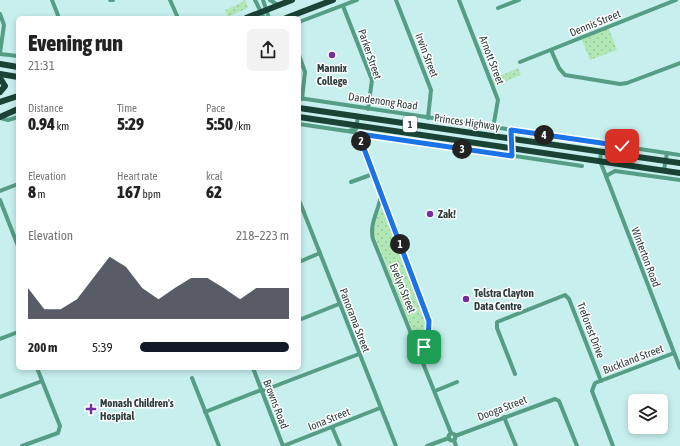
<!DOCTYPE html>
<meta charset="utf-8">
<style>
:root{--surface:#fff;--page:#f2f2f2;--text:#222;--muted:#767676;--accent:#111827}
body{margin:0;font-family:"Asap Condensed",sans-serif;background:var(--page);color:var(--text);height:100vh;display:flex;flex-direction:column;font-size:15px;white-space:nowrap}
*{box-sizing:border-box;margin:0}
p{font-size:13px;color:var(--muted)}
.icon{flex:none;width:22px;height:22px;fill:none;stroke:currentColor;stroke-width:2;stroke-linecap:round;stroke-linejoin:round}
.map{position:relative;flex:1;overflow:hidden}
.sheet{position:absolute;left:16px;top:16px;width:285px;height:354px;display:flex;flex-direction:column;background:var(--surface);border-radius:6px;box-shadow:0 2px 6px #0003}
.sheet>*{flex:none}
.fabs{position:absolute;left:628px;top:394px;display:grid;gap:8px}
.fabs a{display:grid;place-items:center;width:40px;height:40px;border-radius:6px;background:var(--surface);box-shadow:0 2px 6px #0003;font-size:20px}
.pin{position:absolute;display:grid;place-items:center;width:34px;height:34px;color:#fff;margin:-17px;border-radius:8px;box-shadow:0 2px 6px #0006}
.km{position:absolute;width:20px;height:20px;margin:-10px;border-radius:50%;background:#222;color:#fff;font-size:11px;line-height:20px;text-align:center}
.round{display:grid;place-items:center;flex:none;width:42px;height:42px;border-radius:6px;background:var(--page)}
.headline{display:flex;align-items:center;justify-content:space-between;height:68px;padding:0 12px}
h1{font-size:22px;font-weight:800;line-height:30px}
.stats{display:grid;grid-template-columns:repeat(3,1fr);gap:6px;height:68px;padding:4px 12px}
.stats div{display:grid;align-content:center}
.stats b{font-size:17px;font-weight:800}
.stats small{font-size:11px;font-weight:400}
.stats p{font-size:11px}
.chart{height:112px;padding:8px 12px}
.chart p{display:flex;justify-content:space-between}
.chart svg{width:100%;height:72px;margin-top:4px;fill:var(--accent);opacity:.7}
ul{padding:0 12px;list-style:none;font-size:13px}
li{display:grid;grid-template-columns:64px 48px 1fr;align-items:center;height:30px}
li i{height:10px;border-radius:5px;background:var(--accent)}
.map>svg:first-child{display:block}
</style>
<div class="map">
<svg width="680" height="446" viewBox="0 0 680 446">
<defs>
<pattern id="grass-dots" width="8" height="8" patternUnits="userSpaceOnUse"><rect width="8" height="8" fill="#b1e7b4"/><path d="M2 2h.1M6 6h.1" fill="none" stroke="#99c79c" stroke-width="1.8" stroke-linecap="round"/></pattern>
</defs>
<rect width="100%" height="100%" fill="#c6efed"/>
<g fill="url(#grass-dots)">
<path d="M243,0H245L248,8L225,18L227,15L225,10L243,2Z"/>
<path d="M608,27L617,50L590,60L581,38Z"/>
<path d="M518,68L521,75L494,86L491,80Z"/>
<path d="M382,207H384L429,326L422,346L419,347L373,232L376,219Z"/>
</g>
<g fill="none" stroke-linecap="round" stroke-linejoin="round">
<g stroke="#559d84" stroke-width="4">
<path d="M52,0L59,18"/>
<path d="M110,0H113"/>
<path d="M170,0L178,18"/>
<path d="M255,0L264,18"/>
<path d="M263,0L269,18"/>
<path d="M270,0L278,5"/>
<path d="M396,0L431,90L428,118"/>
<path d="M459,0L498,100L493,128"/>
<path d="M343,6L372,80L368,109"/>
<path d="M498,8L519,0"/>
<path d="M0,14L4,25L0,53"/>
<path d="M299,22L357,0"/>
<path d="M551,50L559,68L565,75L620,84L627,83L680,63"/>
<path d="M0,54L18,56"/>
<path d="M299,55L305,72L302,99"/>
<path d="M520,62L676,0"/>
<path d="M299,98L680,155"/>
<path d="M0,118L8,120L18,117"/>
<path d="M299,124L582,166"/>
<path d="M511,130L512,156"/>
<path d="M349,131L356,129L358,116"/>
<path d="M360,134V137L429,321C431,334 422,344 423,357"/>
<path d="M601,151L600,161L606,176L680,368"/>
<path d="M664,170L667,153"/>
<path d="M606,176L615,171L680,180"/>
<path d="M351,182L373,174"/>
<path d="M0,191L18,184"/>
<path d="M381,195C379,211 369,223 373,239L451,433"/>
<path d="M0,200L18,246"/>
<path d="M299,200L396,446"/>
<path d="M299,262L320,253"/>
<path d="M299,320L339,304"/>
<path d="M0,339L18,332"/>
<path d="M253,368L283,446"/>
<path d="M515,374L497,328V322L565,295L569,299L601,381"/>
<path d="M192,378L219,446"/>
<path d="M262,391L359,354"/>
<path d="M435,391L457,382"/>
<path d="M0,397L42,381"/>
<path d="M205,412L261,390"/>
<path d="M504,417L516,446"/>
<path d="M332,427L340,446"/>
<circle cx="452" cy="437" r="3.5"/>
<path d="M455,436L555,399L559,401L577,446"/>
<path d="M454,440L456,446"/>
<path d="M22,446L58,433L60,426L37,368"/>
<path d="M283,446L380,408"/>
<path d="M427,446L449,438"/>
<path d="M613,446L592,391L595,383L674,353"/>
</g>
<g stroke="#1a4235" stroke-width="6">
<path d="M246,18L292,0"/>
<path d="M286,18L333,0"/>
<path d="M0,64L18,67"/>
<path d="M0,74L18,77"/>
<path d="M0,78L5,86L0,92"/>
<path d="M0,102L18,96"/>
<path d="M299,108L680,163"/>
<path d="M0,117L18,109"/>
<path d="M299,117L680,173"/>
</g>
</g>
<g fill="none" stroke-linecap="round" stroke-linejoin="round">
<defs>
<path id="route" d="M424,347L428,338L429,321L360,138V134L512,156L511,130L622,146"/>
</defs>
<use href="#route" stroke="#fff" stroke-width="8"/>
<use href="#route" stroke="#1a73e8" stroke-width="5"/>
</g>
<g fill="#752ea1" stroke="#fff" stroke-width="1.5">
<circle cx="332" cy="55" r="4"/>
<circle cx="430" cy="214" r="4"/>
<circle cx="466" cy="299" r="4"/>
<path d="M89 403h4v4h4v4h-4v4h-4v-4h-4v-4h4z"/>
</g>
<g text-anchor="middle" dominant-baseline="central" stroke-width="3" stroke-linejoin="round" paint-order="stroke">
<rect fill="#fff" stroke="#6c7776" stroke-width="1" x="403" y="116" width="14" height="16" rx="3"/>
<g font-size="10" font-weight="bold" fill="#2d3d3c">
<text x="410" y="124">1</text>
</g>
<g font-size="11" fill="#2d3d3c" stroke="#fff">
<text transform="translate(595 23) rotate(-22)">Dennis Street</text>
<text transform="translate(370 54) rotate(71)">Parker Street</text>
<text transform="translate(427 55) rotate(69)">Irwin Street</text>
<text transform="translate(492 60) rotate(69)">Arnott Street</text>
<text transform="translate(383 101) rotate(8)">Dandenong Road</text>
<text transform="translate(467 122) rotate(8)">Princes Highway</text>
<text transform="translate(646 257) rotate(69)">Winterton Road</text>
<text transform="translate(403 288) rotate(68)">Evelyn Street</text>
<text transform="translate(355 320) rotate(69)">Panorama Street</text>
<text transform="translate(591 330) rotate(69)">Treforest Drive</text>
<text transform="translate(633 359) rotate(-21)">Buckland Street</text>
<text transform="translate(276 404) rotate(69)">Browns Road</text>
<text transform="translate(502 408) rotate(-21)">Dooga Street</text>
<text transform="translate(329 419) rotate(-22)">Iona Street</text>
</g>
<g font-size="11" font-weight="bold" fill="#2d3d3c" stroke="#fff" text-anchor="start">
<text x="332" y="68" text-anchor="middle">Mannix<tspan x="332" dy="13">College</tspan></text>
<text x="438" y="214">Zak!</text>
<text x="474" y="293">Telstra Clayton<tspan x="474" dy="13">Data Centre</tspan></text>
<text x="100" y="403">Monash Children's<tspan x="100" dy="13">Hospital</tspan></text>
</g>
</g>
</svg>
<div class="fabs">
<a><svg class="icon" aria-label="layers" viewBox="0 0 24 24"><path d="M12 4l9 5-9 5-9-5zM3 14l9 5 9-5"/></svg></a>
</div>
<div class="pin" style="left:424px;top:347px;background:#1e9e55"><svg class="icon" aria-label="arrive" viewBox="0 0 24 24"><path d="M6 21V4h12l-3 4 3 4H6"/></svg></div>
<div class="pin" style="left:622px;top:146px;background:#d93025"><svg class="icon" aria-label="check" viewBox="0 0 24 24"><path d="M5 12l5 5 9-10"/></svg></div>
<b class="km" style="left:400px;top:244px">1</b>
<b class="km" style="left:361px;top:141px">2</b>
<b class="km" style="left:462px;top:149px">3</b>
<b class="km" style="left:544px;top:135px">4</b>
<section class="sheet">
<div class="headline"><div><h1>Evening run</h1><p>21:31</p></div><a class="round"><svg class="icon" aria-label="share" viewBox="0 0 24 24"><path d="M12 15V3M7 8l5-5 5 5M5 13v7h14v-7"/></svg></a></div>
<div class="stats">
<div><p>Distance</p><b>0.94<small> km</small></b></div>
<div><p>Time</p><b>5:29</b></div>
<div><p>Pace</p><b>5:50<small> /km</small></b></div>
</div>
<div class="stats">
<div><p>Elevation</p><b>8<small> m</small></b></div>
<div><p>Heart rate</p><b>167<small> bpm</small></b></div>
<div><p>kcal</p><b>62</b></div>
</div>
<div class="chart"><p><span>Elevation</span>218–223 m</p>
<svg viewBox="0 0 160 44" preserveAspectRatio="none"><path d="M0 44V25L10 38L20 38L30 32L40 19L50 6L60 12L70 25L80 32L90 25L100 19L110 19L120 25L130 32L140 25L150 25L160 25V44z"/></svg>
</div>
<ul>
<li><b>200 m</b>5:39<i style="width:100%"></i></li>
</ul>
</section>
</div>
